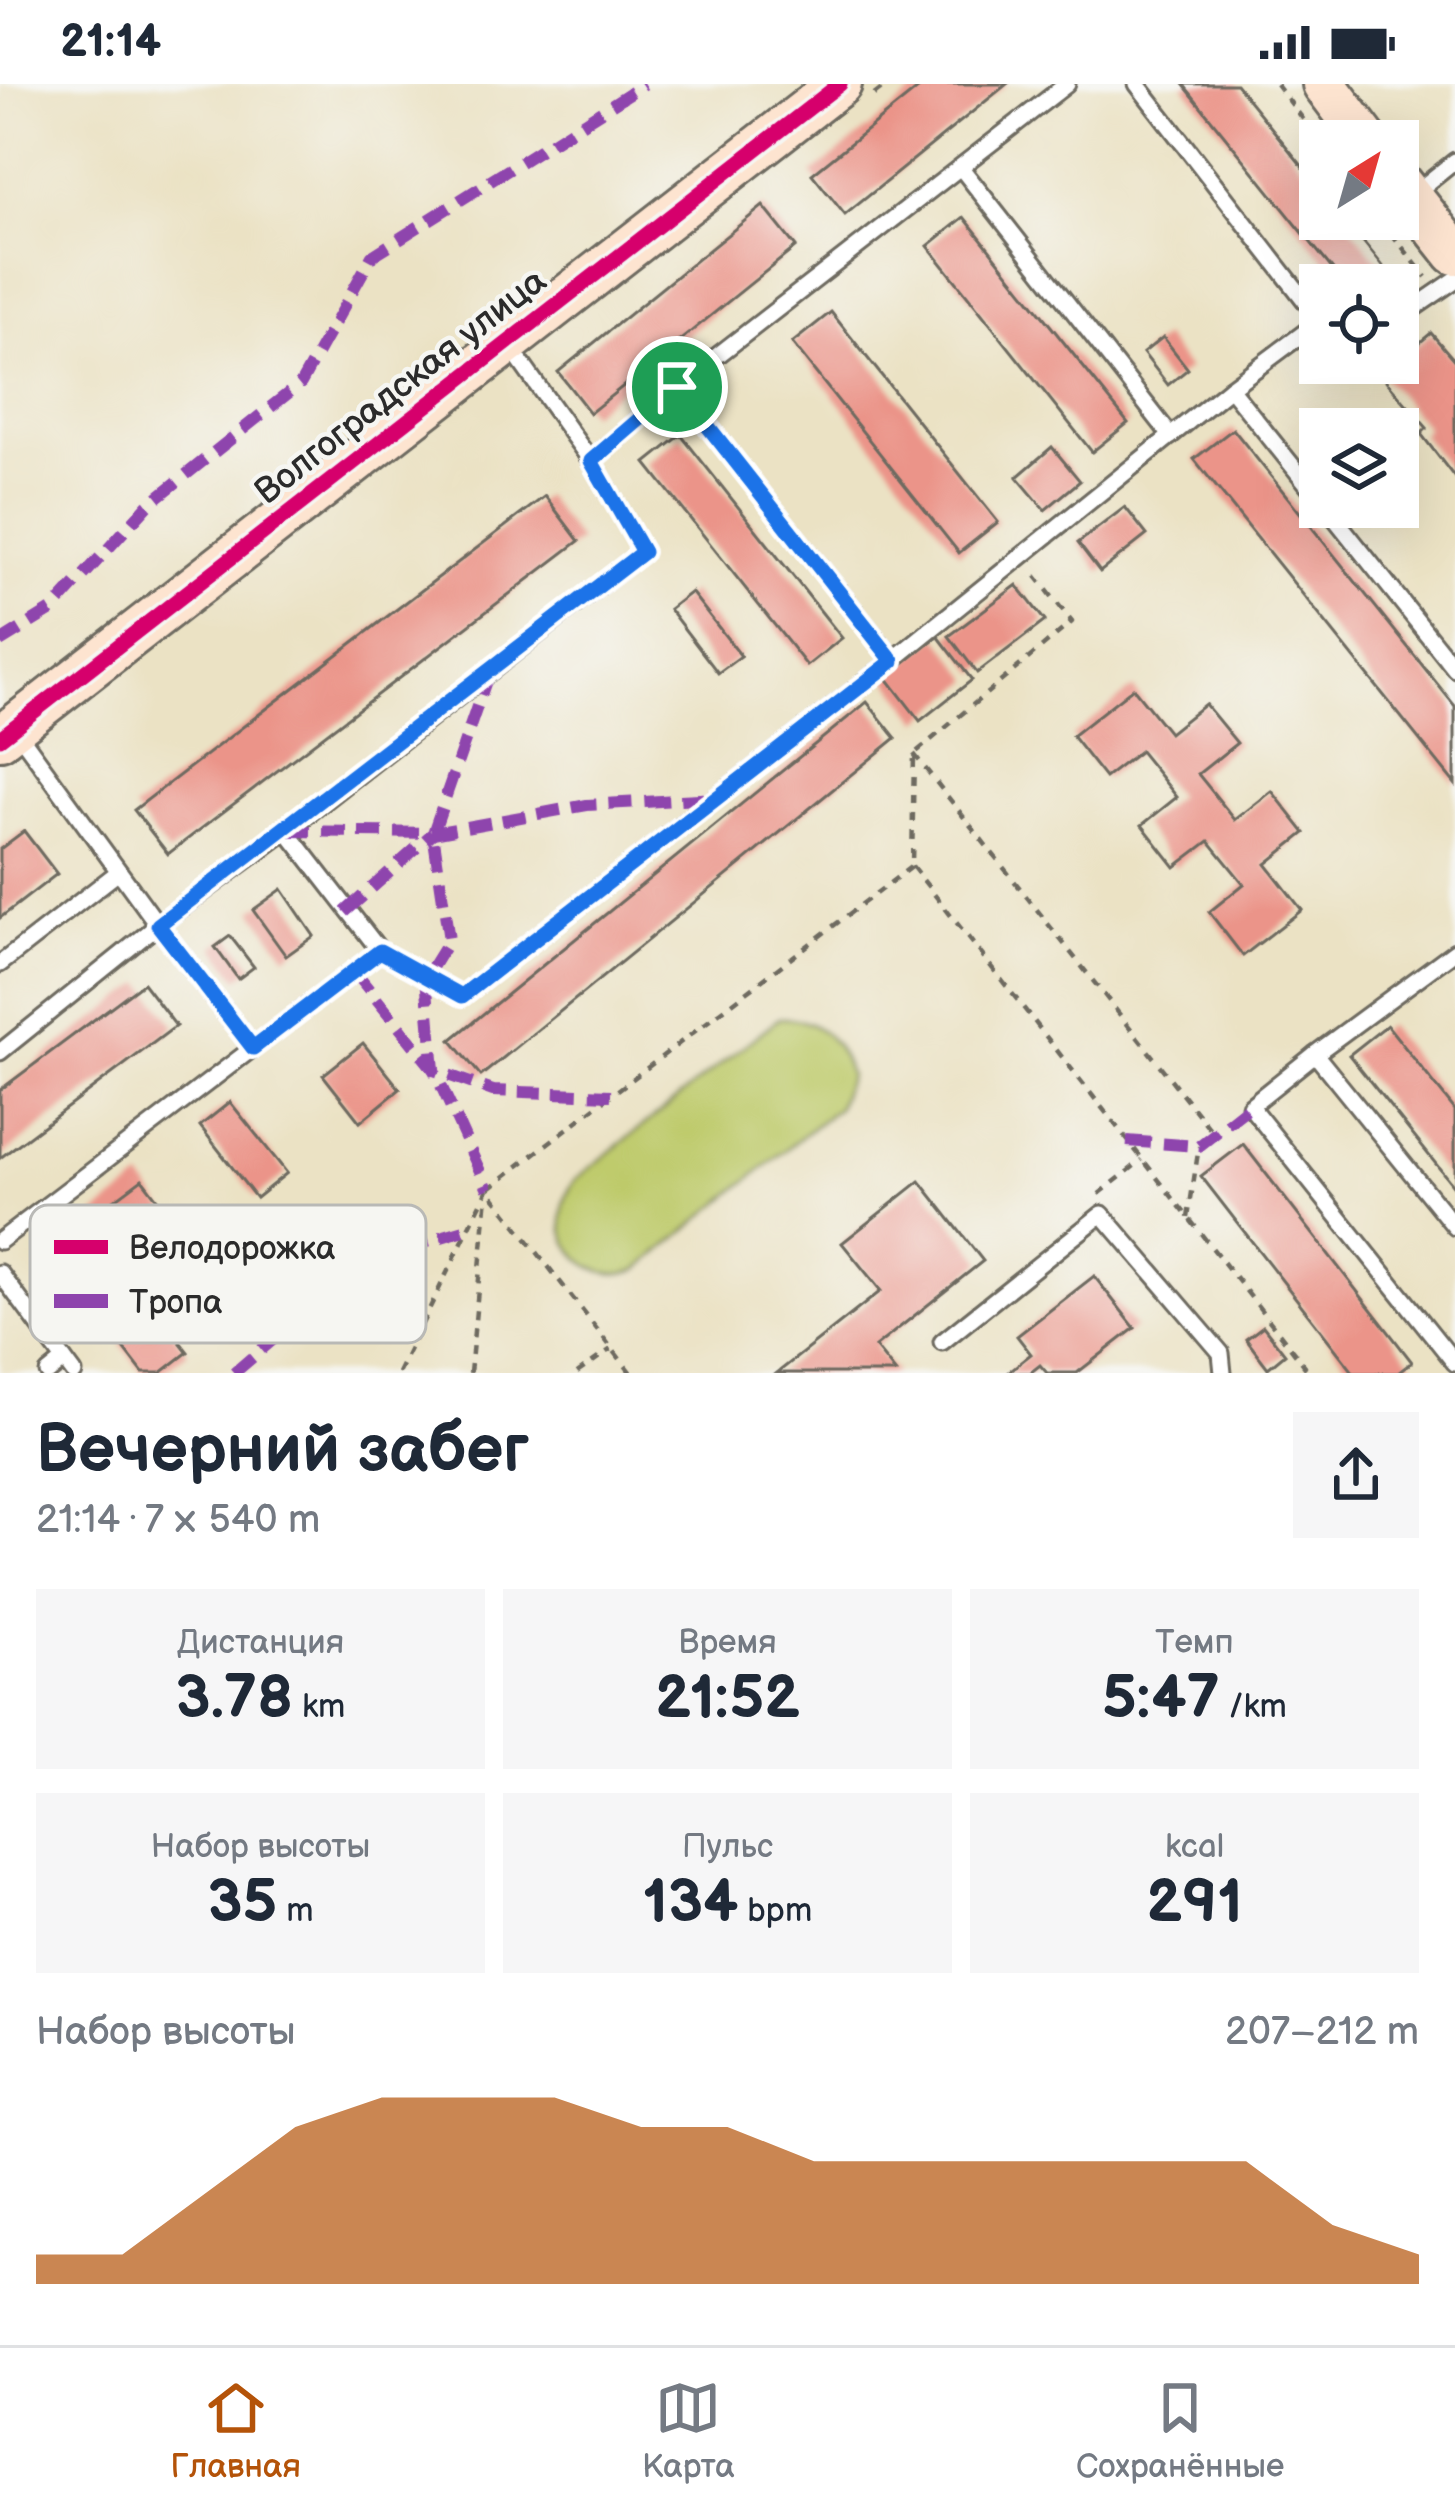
<!DOCTYPE html>
<html lang="ru">
<meta charset="utf-8">
<style>
:root{--surface:#fff;--page:#f6f6f7;--text:#1f2937;--muted:#747a83;--line:#e0e1e3;--accent:#b45309}
body{margin:0;font-family:"Balsamiq Sans",sans-serif;background:var(--page);color:var(--text);height:100vh;display:flex;flex-direction:column;font-size:45px;white-space:nowrap}
*{box-sizing:border-box;margin:0}
p{font-size:39px;color:var(--muted)}
.icon{flex:none;width:66px;height:66px;fill:none;stroke:currentColor;stroke-width:2;stroke-linecap:round;stroke-linejoin:round}
.map{position:relative;height:1289px;overflow:hidden}
.side{display:flex;flex-direction:column;background:var(--surface);flex:1}
.side>*{flex:none}
.needle{width:78px;rotate:37deg}
.buttons{position:absolute;left:1299px;top:36px;display:grid;gap:24px}
.buttons a{display:grid;place-items:center;width:120px;height:120px;border-radius:0px;background:var(--surface);box-shadow:0 12px 48px #0002;font-size:60px}
.pin{position:absolute;display:grid;place-items:center;width:102px;height:102px;color:#fff;margin:-51px;border:6px solid #fff;border-radius:50%;box-shadow:0 3px 12px #0007}
.round{display:grid;place-items:center;flex:none;width:126px;height:126px;border-radius:0px;background:var(--page)}
.head{display:flex;align-items:center;justify-content:space-between;height:204px;padding:0 36px}
h1{font-size:66px;font-weight:700;line-height:90px}
.metrics{display:grid;grid-template-columns:repeat(3,1fr);gap:18px;height:204px;padding:12px 36px}
.metrics div{display:grid;align-content:center;border-radius:0px;background:var(--page);text-align:center}
.metrics b{font-size:60px;font-weight:700}
.metrics small{font-size:33px;font-weight:400}
.metrics p{font-size:33px}
.chart{height:336px;padding:24px 36px}
.chart p{display:flex;justify-content:space-between}
.chart svg{width:100%;height:216px;margin-top:12px;fill:var(--accent);opacity:.7}
.status{display:flex;justify-content:space-between;align-items:center;height:84px;padding:0 60px;background:var(--surface);direction:ltr}
.status svg{height:33px;fill:currentColor}
.tabs{display:flex;justify-content:space-around;align-items:center;height:168px;border-top:3px solid var(--line);background:var(--surface);font-size:33px;color:var(--muted)}
.tabs a{display:grid;justify-items:center;gap:6px}
.tabs .active{color:var(--accent)}
.map>svg:first-child{display:block}
</style>
<div class="status"><b>21:14</b><svg viewBox="0 0 49 12"><path d="M0 12V9h3v3zM5 12V6h3v6zM10 12V3h3v9zM15 12V0h3v12zM26 1h20v11H26zM47 4h2v5h-2z"/></svg></div>
<div class="map">
<svg width="1455" height="1289" viewBox="0 0 1455 1289">
<rect width="100%" height="100%" fill="#f6f6f2"/>
<filter id="ink" filterUnits="userSpaceOnUse"><feTurbulence type="fractalNoise" baseFrequency=".00833" numOctaves="2"/><feDisplacementMap in="SourceGraphic" scale="24" xChannelSelector="R" yChannelSelector="G"/><feConvolveMatrix kernelMatrix="1 2 1 2 8 2 1 2 1" color-interpolation-filters="sRGB"/></filter>
<filter id="wash" filterUnits="userSpaceOnUse"><feTurbulence type="fractalNoise" baseFrequency=".004" numOctaves="4" result="noise"/><feDisplacementMap in="SourceGraphic" scale="48" xChannelSelector="R" yChannelSelector="G"/><feGaussianBlur stdDeviation="2.7" result="paint"/><feColorMatrix in="noise" values="0 0 0 0 0 0 0 0 0 0 0 0 0 0 0 0 0 1.4 0 .05"/><feComposite in="paint" operator="in"/></filter>
<g filter="url(#wash)">
<rect width="100%" height="100%" fill="#ebe2c4"/>
<path fill="#beca6b" stroke="#747a4b" stroke-width="3" d="M779,934C816,933 840,957 849,991L838,1023L639,1185C588,1207 537,1147 576,1095Z"/>
<g id="blocks">
<g fill="#eb9489">
<path d="M924,0H1007L845,131L812,90Z"/>
<path d="M1183,0H1236L1320,104V135H1345L1398,201H1345Z"/>
<path d="M763,122L796,163L590,329L558,288Z"/>
<path d="M964,133L1128,339L1092,368L928,162Z"/>
<path d="M831,228L998,438L959,469L792,259Z"/>
<path d="M1431,249L1455,277V394L1421,350L1427,344L1381,291Z"/>
<path d="M1163,253L1188,285L1168,301L1143,269Z"/>
<path d="M1233,345L1455,622V700L1194,375Z"/>
<path d="M681,351L842,554L807,582L646,379Z"/>
<path d="M1052,363L1080,397L1045,426L1017,393Z"/>
<path d="M545,412L579,457L168,770L134,726Z"/>
<path d="M1125,423L1147,451L1100,488L1078,459Z"/>
<path d="M1017,501L1045,537L977,589L949,552Z"/>
<path d="M691,508L741,572L718,589L669,525Z"/>
<path d="M938,552L972,596L920,637L886,593Z"/>
<path d="M1133,604L1169,649L1205,620L1237,659L1198,690L1235,736L1272,707L1305,749L1266,780L1302,826L1243,872L1209,828L1244,800L1209,757L1175,783L1142,741L1177,713L1140,667L1105,694L1072,652Z"/>
<path d="M867,618L896,654L481,992L451,956Z"/>
<path d="M24,747L57,790L0,834V765Z"/>
<path d="M282,805L314,852L286,872L253,826Z"/>
<path d="M230,852L254,883L238,895L215,863Z"/>
<path d="M143,899L176,942L0,1074V1006Z"/>
<path d="M1387,941L1455,1026V1104L1349,971Z"/>
<path d="M363,959L400,1005L360,1038L323,991Z"/>
<path d="M230,1018L287,1089L256,1114L200,1042Z"/>
<path d="M1243,1060L1412,1278L1398,1289H1354L1201,1092Z"/>
<path d="M142,1095L174,1137L79,1208L47,1166Z"/>
<path d="M920,1097L983,1177L875,1263L896,1289H777L881,1207L842,1159Z"/>
<path d="M1094,1192L1135,1244L1077,1289H1047L1040,1281L1030,1289H1007L1031,1270L1017,1252Z"/>
<path d="M158,1230L188,1268L161,1289H143L120,1259Z"/>
<path d="M1263,1242L1285,1270L1268,1284L1246,1255Z"/>
</g>
</g>
</g>
<g filter="url(#ink)">
<use href="#blocks" fill-opacity="0" stroke="#6e6b61" stroke-width="3"/>
<g fill="none" stroke-linecap="round" stroke-linejoin="round">
<defs>
<g id="lane">
<path d="M1137,0L1320,236"/>
<path d="M962,85L1171,352"/>
<path d="M1410,113L1455,77"/>
<path d="M1398,235L1455,196"/>
<path d="M1320,237L1230,304L1320,416"/>
<path d="M677,303L893,576"/>
<path d="M591,377L677,303L1067,0"/>
<path d="M1326,423L1455,585"/>
<path d="M17,647L158,841L287,747"/>
<path d="M380,867L287,747L643,468L591,377L510,263"/>
<path d="M0,880L117,789"/>
<path d="M0,968L158,841L253,964"/>
<path d="M1315,970L1455,867"/>
<path d="M1455,1143L1315,970L1250,1022L1455,1279"/>
<path d="M0,1157L380,867L462,912L893,576L1230,304"/>
<path d="M0,1189L74,1289"/>
<path d="M942,1258L1102,1130L1221,1269L1223,1289"/>
<path d="M48,1289L64,1276"/>
</g>
<g id="secondary">
<path d="M1324,0L1367,57"/>
<path d="M1398,97L1455,169"/>
<path d="M0,654L840,0"/>
</g>
</defs>
<use href="#lane" stroke="#6e6b61" stroke-width="21"/>
<use href="#secondary" stroke="#6e6b61" stroke-width="48"/>
<g stroke="#6e6b61" stroke-width="4.5" stroke-dasharray="9 9" stroke-linecap="butt">
<path d="M1276,0L1320,57"/>
<path d="M874,11L888,0"/>
<path d="M1380,135L1426,193"/>
<path d="M914,670L1214,1050"/>
<path d="M912,782L1305,1282L1297,1289"/>
<path d="M1099,1110L1142,1076"/>
<path d="M1188,1134L1199,1062"/>
<path d="M398,1289L488,1105"/>
<path d="M470,1289L487,1111"/>
<path d="M577,1289L611,1265"/>
<path d="M631,1289L488,1105L912,782L914,670L1072,538L1032,487"/>
</g>
<use href="#lane" stroke="#fff" stroke-width="15"/>
<use href="#secondary" stroke="#fde4d0" stroke-width="42"/>
<g stroke="#8e44ad" stroke-width="12" stroke-dasharray="24 12" stroke-linecap="butt">
<path d="M0,558L53,525L148,421L301,299L372,172L644,0"/>
<path d="M489,588L433,749L449,856L426,893L434,986L493,1007L611,1011"/>
<path d="M287,747L433,749L587,721L716,714"/>
<path d="M345,828L433,749"/>
<path d="M354,887L434,986L488,1105"/>
<path d="M1127,1057L1199,1062L1250,1022"/>
<path d="M234,1289L367,1175L468,1145"/>
</g>
<defs>
<path id="cycleway" d="M0,654L840,0"/>
</defs>
<use href="#cycleway" stroke="#f6f6f2" stroke-width="22"/>
<use href="#cycleway" stroke="#d6006c" stroke-width="15"/>
</g>
</g>
<g fill="none" stroke-linecap="round" stroke-linejoin="round" filter="url(#ink)">
<defs>
<path id="route" d="M677,303L893,577L462,912L380,867L253,964L158,841L643,468L591,377Z"/>
</defs>
<use href="#route" stroke="#fff" stroke-width="24"/>
<use href="#route" stroke="#1a73e8" stroke-width="15"/>
</g>
<g text-anchor="middle" dominant-baseline="central" stroke-width="9" stroke-linejoin="round" paint-order="stroke">
<g font-size="36" fill="#2b2b2b" stroke="#f6f6f2">
<text transform="translate(401 303) rotate(-38)">Волгоградская улица</text>
</g>
</g>
<rect x="30" y="1121" width="396" height="138" rx="18" fill="#f6f6f2" stroke="#b9b9b6" stroke-width="3"/>
<rect x="54" y="1156" width="54" height="14" fill="#d6006c"/>
<rect x="54" y="1210" width="54" height="14" fill="#8e44ad"/>
<g font-size="33" fill="#2b2b2b">
<text x="129" y="1175">Велодорожка</text>
<text x="129" y="1229">Тропа</text>
</g>
</svg>
<div class="buttons">
<a><svg class="needle" viewBox="-14 -14 28 28"><path d="M0-13l5 13h-10z" fill="#e53935"/><path d="M0 13l5-13h-10z" fill="#747a83"/></svg></a>
<a><svg class="icon" aria-label="locate" viewBox="0 0 24 24"><circle cx="12" cy="12" r="6"/><path d="M12 2v4M12 18v4M2 12h4M18 12h4"/></svg></a>
<a><svg class="icon" aria-label="layers" viewBox="0 0 24 24"><path d="M12 4l9 5-9 5-9-5zM3 14l9 5 9-5"/></svg></a>
</div>
<div class="pin" style="left:677px;top:303px;background:#1e9e55"><svg class="icon" aria-label="arrive" viewBox="0 0 24 24"><path d="M6 21V4h12l-3 4 3 4H6"/></svg></div>
</div>
<section class="side">
<div class="head"><div><h1>Вечерний забег</h1><p>21:14 · 7 × 540 m</p></div><a class="round"><svg class="icon" aria-label="share" viewBox="0 0 24 24"><path d="M12 15V3M7 8l5-5 5 5M5 13v7h14v-7"/></svg></a></div>
<div class="metrics">
<div><p>Дистанция</p><b>3.78<small> km</small></b></div>
<div><p>Время</p><b>21:52</b></div>
<div><p>Темп</p><b>5:47<small> /km</small></b></div>
</div>
<div class="metrics">
<div><p>Набор высоты</p><b>35<small> m</small></b></div>
<div><p>Пульс</p><b>134<small> bpm</small></b></div>
<div><p>kcal</p><b>291</b></div>
</div>
<div class="chart"><p><span>Набор высоты</span>207–212 m</p>
<svg viewBox="0 0 160 44" preserveAspectRatio="none"><path d="M0 44V38L10 38L20 25L30 12L40 6L50 6L60 6L70 12L80 12L90 19L100 19L110 19L120 19L130 19L140 19L150 32L160 38V44z"/></svg>
</div>
</section>
<nav class="tabs">
<a class="active"><svg class="icon" aria-label="home" viewBox="0 0 24 24"><path d="M3 11l9-7 9 7M6 9v11h12V9"/></svg>Главная</a>
<a><svg class="icon" aria-label="map" viewBox="0 0 24 24"><path d="M3 6l6-2 6 2 6-2v14l-6 2-6-2-6 2zM9 4v14M15 6v14"/></svg>Карта</a>
<a><svg class="icon" aria-label="saved" viewBox="0 0 24 24"><path d="M7 4h10v16l-5-4-5 4z"/></svg>Сохранённые</a>
</nav>
